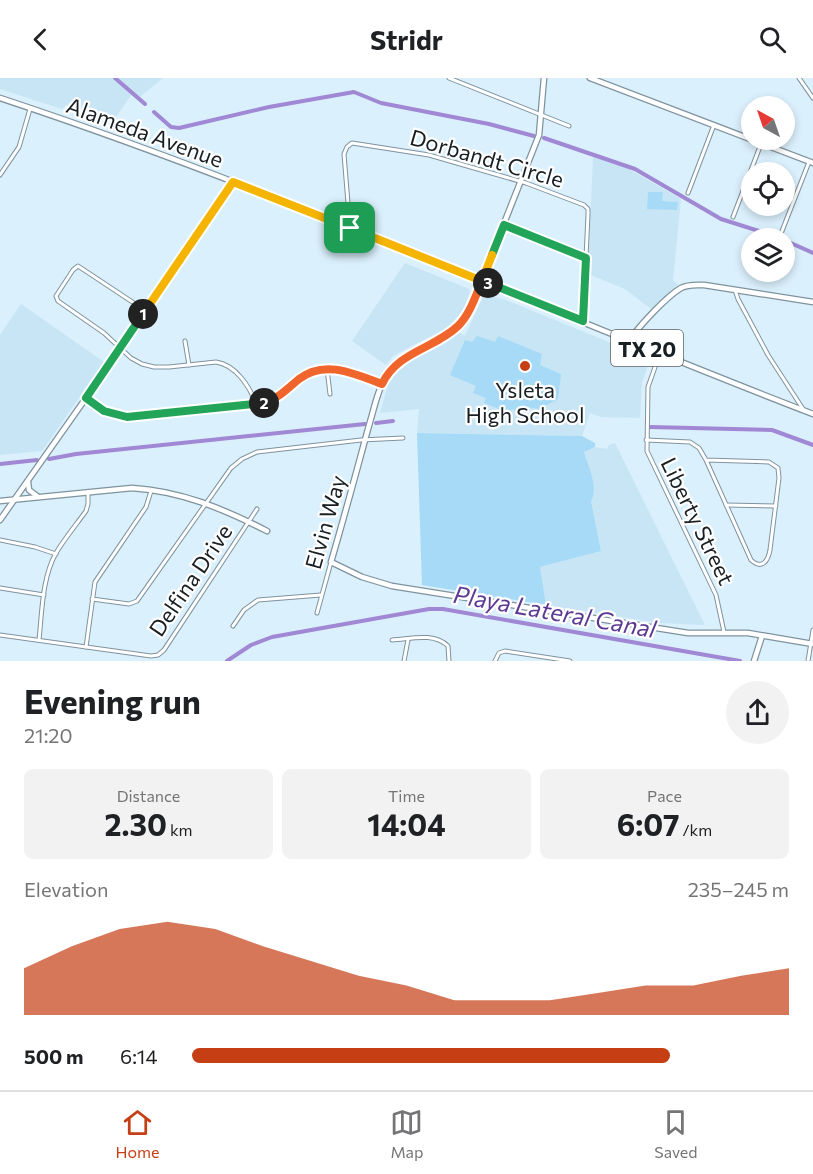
<!DOCTYPE html>
<meta charset="utf-8">
<style>
:root{--surface:#fff;--page:#f2f2f2;--text:#202124;--muted:#757577;--line:#e0e0e0;--accent:#c63e13}
body{margin:0;font-family:Commissioner,sans-serif;background:var(--page);color:var(--text);height:100vh;display:flex;flex-direction:column;font-size:22px;white-space:nowrap}
*{box-sizing:border-box;margin:0}
p{font-size:20px;color:var(--muted)}
.icon{flex:none;width:33px;height:33px;fill:none;stroke:currentColor;stroke-width:2;stroke-linecap:round;stroke-linejoin:round}
.map{position:relative;height:583px;overflow:hidden}
.sheet{display:flex;flex-direction:column;background:var(--surface);flex:1}
.sheet>*{flex:none}
.needle{width:39px;rotate:320deg}
.tools{position:absolute;left:741px;top:18px;display:grid;gap:12px}
.tools a{display:grid;place-items:center;width:54px;height:54px;border-radius:50%;background:var(--surface);box-shadow:0 3px 9px #0003;font-size:30px}
.pin{position:absolute;display:grid;place-items:center;width:51px;height:51px;color:#fff;margin:-26px;border-radius:12px;box-shadow:0 3px 9px #0006}
.km{position:absolute;width:30px;height:30px;margin:-15px;border-radius:50%;background:#222;color:#fff;font-size:16px;line-height:30px;text-align:center}
.round{display:grid;place-items:center;flex:none;width:63px;height:63px;border-radius:32px;background:var(--page)}
.overview{display:flex;align-items:center;justify-content:space-between;height:102px;padding:0 24px}
h1{font-size:33px;font-weight:700;line-height:45px}
.stats{display:grid;grid-template-columns:repeat(3,1fr);gap:9px;height:102px;padding:6px 24px}
.stats div{display:grid;align-content:center;border-radius:9px;background:var(--page);text-align:center}
.stats b{font-size:30px;font-weight:700}
.stats small{font-size:16px;font-weight:400}
.stats p{font-size:16px}
.chart{height:168px;padding:12px 24px}
.chart p{display:flex;justify-content:space-between}
.chart svg{width:100%;height:108px;margin-top:6px;fill:var(--accent);opacity:.7}
ul{padding:0 24px;list-style:none;font-size:20px}
li{display:grid;grid-template-columns:96px 72px 1fr;align-items:center;height:45px}
li i{height:15px;border-radius:8px;background:var(--accent)}
header{display:flex;justify-content:space-between;align-items:center;height:78px;padding:0 24px;background:var(--surface);font-size:27px;font-weight:700}
.menu{display:flex;justify-content:space-around;align-items:center;height:84px;border-top:2px solid var(--line);background:var(--surface);font-size:16px;color:var(--muted)}
.menu a{display:grid;justify-items:center;gap:3px}
.menu .current{color:var(--accent)}
.map>svg:first-child{display:block}
</style>
<header><svg class="icon" aria-label="back" viewBox="0 0 24 24"><path d="M15 5l-7 7 7 7"/></svg>Stridr<svg class="icon" aria-label="search" viewBox="0 0 24 24"><circle cx="10" cy="10" r="6"/><path d="M15 15l6 6"/></svg></header>
<div class="map">
<svg width="813" height="583" viewBox="0 0 813 583">
<rect width="100%" height="100%" fill="#daf0fc"/>
<g fill="#c8e5f5">
<path d="M0,0H163L137,21L131,17L112,45H101L66,27L62,31L0,11Z"/>
<path d="M593,79L627,90L681,121L673,202L678,207L651,231L625,211L588,196Z"/>
<path d="M405,185L469,211L470,214L463,232L448,249L393,278L386,287L352,263Z"/>
<path d="M484,216L506,222L650,281L642,305L640,340L601,339L590,335L582,358L417,355L419,331L380,335L389,303L396,293L405,286L446,265L460,255L465,258Z"/>
<path d="M21,226L104,284L42,373L0,377V257Z"/>
<path d="M615,365L705,547L659,545L546,527L540,489L601,473L591,423L592,402L584,374L595,369L607,371L609,367Z"/>
</g>
<g fill="#a6daf6">
<path d="M648,114H663L662,123L678,124L677,132L647,131Z"/>
<path d="M477,258L495,264L498,258L542,276L540,287L561,296L558,321L540,331L526,329L523,336L512,331L509,335L484,325L486,320L473,315L476,308L450,297L465,262L472,264Z"/>
<path d="M417,355L582,358L595,365V369L584,374C588,388 599,410 591,423L601,473L540,489L546,527L422,507Z"/>
</g>
<g fill="none" stroke-linecap="round" stroke-linejoin="round">
<g stroke="#a088d4" stroke-width="4">
<path d="M115,0L145,26"/>
<path d="M154,34L171,49L179,50L269,29L354,14L381,25L489,46L534,58"/>
<path d="M544,60L635,91L721,141L781,160"/>
<path d="M784,162L813,175"/>
<path d="M376,345L393,343"/>
<path d="M650,349L772,352L813,367"/>
<path d="M49,381L76,376L365,346"/>
<path d="M0,386L37,382"/>
<path d="M227,583L251,567L272,559L429,531H443L740,583"/>
</g>
<defs>
<g id="street">
<path d="M449,0L569,48"/>
<path d="M799,0L813,20"/>
<path d="M0,97L19,69L30,31"/>
<path d="M688,115L714,47"/>
<path d="M733,139L761,66"/>
<path d="M504,147L586,180"/>
<path d="M350,150L344,76L347,69L352,65L429,77L526,105L584,127L588,131V137L583,243"/>
<path d="M782,153L809,84"/>
<path d="M735,212L738,221L768,277L803,331"/>
<path d="M146,233L78,188L73,192L56,218L58,223L104,255L131,280L142,286L154,289H169L216,284C236,287 250,309 256,326"/>
<path d="M185,263L189,287"/>
<path d="M660,275L648,309L647,373L716,517L724,554"/>
<path d="M327,291L330,316"/>
<path d="M86,320L104,332L127,339L265,325C280,320 288,309 300,300C327,281 355,296 382,306"/>
<path d="M646,362L690,364L699,370L706,382L751,482C762,492 768,483 770,472L779,400L778,390L769,384L706,382"/>
<path d="M726,427L776,428"/>
<path d="M0,462L35,469L56,476"/>
<path d="M0,510L44,517"/>
<path d="M92,521L129,526L137,523L231,390L242,381L257,374L361,362L403,360"/>
<path d="M317,535L331,484"/>
<path d="M233,548L244,532L258,522L321,517"/>
<path d="M0,557L151,578L158,577L164,572L257,431"/>
<path d="M39,562C42,534 42,500 56,475C65,460 76,447 86,433L88,426V414"/>
<path d="M392,562C411,561 433,554 448,568L449,583"/>
<path d="M86,569L95,504L146,429L151,413"/>
<path d="M404,583L408,562"/>
<path d="M495,583L499,575L505,573L570,583"/>
<path d="M808,583L813,552"/>
</g>
<g id="secondary">
<path d="M544,0L539,57L470,231C451,265 413,264 391,291C378,307 374,332 368,351C356,395 344,440 331,484L362,499L392,508L688,555H748L813,566"/>
<path d="M590,0L813,85"/>
<path d="M629,263C639,248 666,219 681,210C688,206 696,207 704,207L813,224"/>
<path d="M28,404L29,412L37,418"/>
<path d="M0,423L132,410C181,413 224,431 267,453"/>
<path d="M0,442L86,320L233,104"/>
<path d="M754,583L762,558"/>
</g>
<path id="primary" d="M0,20C276,111 542,232 813,336"/>
</defs>
<use href="#street" stroke="#7f939e" stroke-width="5"/>
<use href="#secondary" stroke="#7f939e" stroke-width="7"/>
<use href="#primary" stroke="#7f939e" stroke-width="7"/>
<use href="#street" stroke="#fff" stroke-width="3"/>
<use href="#secondary" stroke="#fff" stroke-width="4.5"/>
<use href="#primary" stroke="#fff" stroke-width="4.5"/>
</g>
<g fill="none" stroke-linecap="round" stroke-linejoin="round">
<defs>
<path id="split-1" d="M143,236L233,104L350,150"/>
<path id="split-2" d="M143,236L86,320L104,333L127,339L264,325"/>
<path id="split-3" d="M264,325C279,320 287,311 299,301C325,281 355,296 382,306C398,273 434,271 458,248C470,236 475,219 482,203L488,205"/>
<path id="split-4" d="M488,205L583,243L586,180L504,147L492,177"/>
<path id="split-5" d="M350,150L482,203L492,177"/>
</defs>
<use href="#split-1" stroke="#fff" stroke-width="12"/>
<use href="#split-2" stroke="#fff" stroke-width="12"/>
<use href="#split-3" stroke="#fff" stroke-width="12"/>
<use href="#split-4" stroke="#fff" stroke-width="12"/>
<use href="#split-5" stroke="#fff" stroke-width="12"/>
<use href="#split-1" stroke="#f5b400" stroke-width="8"/>
<use href="#split-2" stroke="#22a559" stroke-width="8"/>
<use href="#split-3" stroke="#f0652b" stroke-width="8"/>
<use href="#split-4" stroke="#22a559" stroke-width="8"/>
<use href="#split-5" stroke="#f5b400" stroke-width="8"/>
</g>
<circle fill="#c63e13" stroke="#fff" stroke-width="2" cx="525" cy="288" r="6"/>
<g text-anchor="middle" dominant-baseline="central" stroke-width="4.5" stroke-linejoin="round" paint-order="stroke">
<rect fill="#fff" stroke="#5d6265" stroke-width="1.5" x="611" y="252" width="72" height="36" rx="4.5"/>
<g font-size="21" font-weight="bold" fill="#171f23">
<text x="647" y="270">TX 20</text>
</g>
<g font-size="22" fill="#171f23" stroke="#fff">
<text transform="translate(145 54) rotate(20)">Alameda Avenue</text>
<text transform="translate(487 80) rotate(16)">Dorbandt Circle</text>
<text transform="translate(698 443) rotate(64)">Liberty Street</text>
<text transform="translate(325 444) rotate(-74)">Elvin Way</text>
<text transform="translate(190 502) rotate(-56)">Delfina Drive</text>
</g>
<g font-size="22" fill="#171f23" stroke="#fff">
<text x="525" y="311">Ysleta<tspan x="525" dy="25">High School</tspan></text>
</g>
<g font-size="24" font-style="italic" fill="#5b3892" stroke="#fff">
<text transform="translate(555 533) rotate(10)">Playa Lateral Canal</text>
</g>
</g>
</svg>
<div class="tools">
<a><svg class="needle" viewBox="-14 -14 28 28"><path d="M0-13l5 13h-10z" fill="#e53935"/><path d="M0 13l5-13h-10z" fill="#757577"/></svg></a>
<a><svg class="icon" aria-label="locate" viewBox="0 0 24 24"><circle cx="12" cy="12" r="6"/><path d="M12 2v4M12 18v4M2 12h4M18 12h4"/></svg></a>
<a><svg class="icon" aria-label="layers" viewBox="0 0 24 24"><path d="M12 4l9 5-9 5-9-5zM3 14l9 5 9-5"/></svg></a>
</div>
<div class="pin" style="left:350px;top:150px;background:#1e9e55"><svg class="icon" aria-label="arrive" viewBox="0 0 24 24"><path d="M6 21V4h12l-3 4 3 4H6"/></svg></div>
<b class="km" style="left:143px;top:236px">1</b>
<b class="km" style="left:264px;top:325px">2</b>
<b class="km" style="left:488px;top:205px">3</b>
</div>
<section class="sheet">
<div class="overview"><div><h1>Evening run</h1><p>21:20</p></div><a class="round"><svg class="icon" aria-label="share" viewBox="0 0 24 24"><path d="M12 15V3M7 8l5-5 5 5M5 13v7h14v-7"/></svg></a></div>
<div class="stats">
<div><p>Distance</p><b>2.30<small> km</small></b></div>
<div><p>Time</p><b>14:04</b></div>
<div><p>Pace</p><b>6:07<small> /km</small></b></div>
</div>
<div class="chart"><p><span>Elevation</span>235–245 m</p>
<svg viewBox="0 0 160 44" preserveAspectRatio="none"><path d="M0 44V25L10 16L20 9L30 6L40 9L50 16L60 22L70 28L80 32L90 38L100 38L110 38L120 35L130 32L140 32L150 28L160 25V44z"/></svg>
</div>
<ul>
<li><b>500 m</b>6:14<i style="width:80%"></i></li>
</ul>
</section>
<nav class="menu">
<a class="current"><svg class="icon" aria-label="home" viewBox="0 0 24 24"><path d="M3 11l9-7 9 7M6 9v11h12V9"/></svg>Home</a>
<a><svg class="icon" aria-label="map" viewBox="0 0 24 24"><path d="M3 6l6-2 6 2 6-2v14l-6 2-6-2-6 2zM9 4v14M15 6v14"/></svg>Map</a>
<a><svg class="icon" aria-label="saved" viewBox="0 0 24 24"><path d="M7 4h10v16l-5-4-5 4z"/></svg>Saved</a>
</nav>
